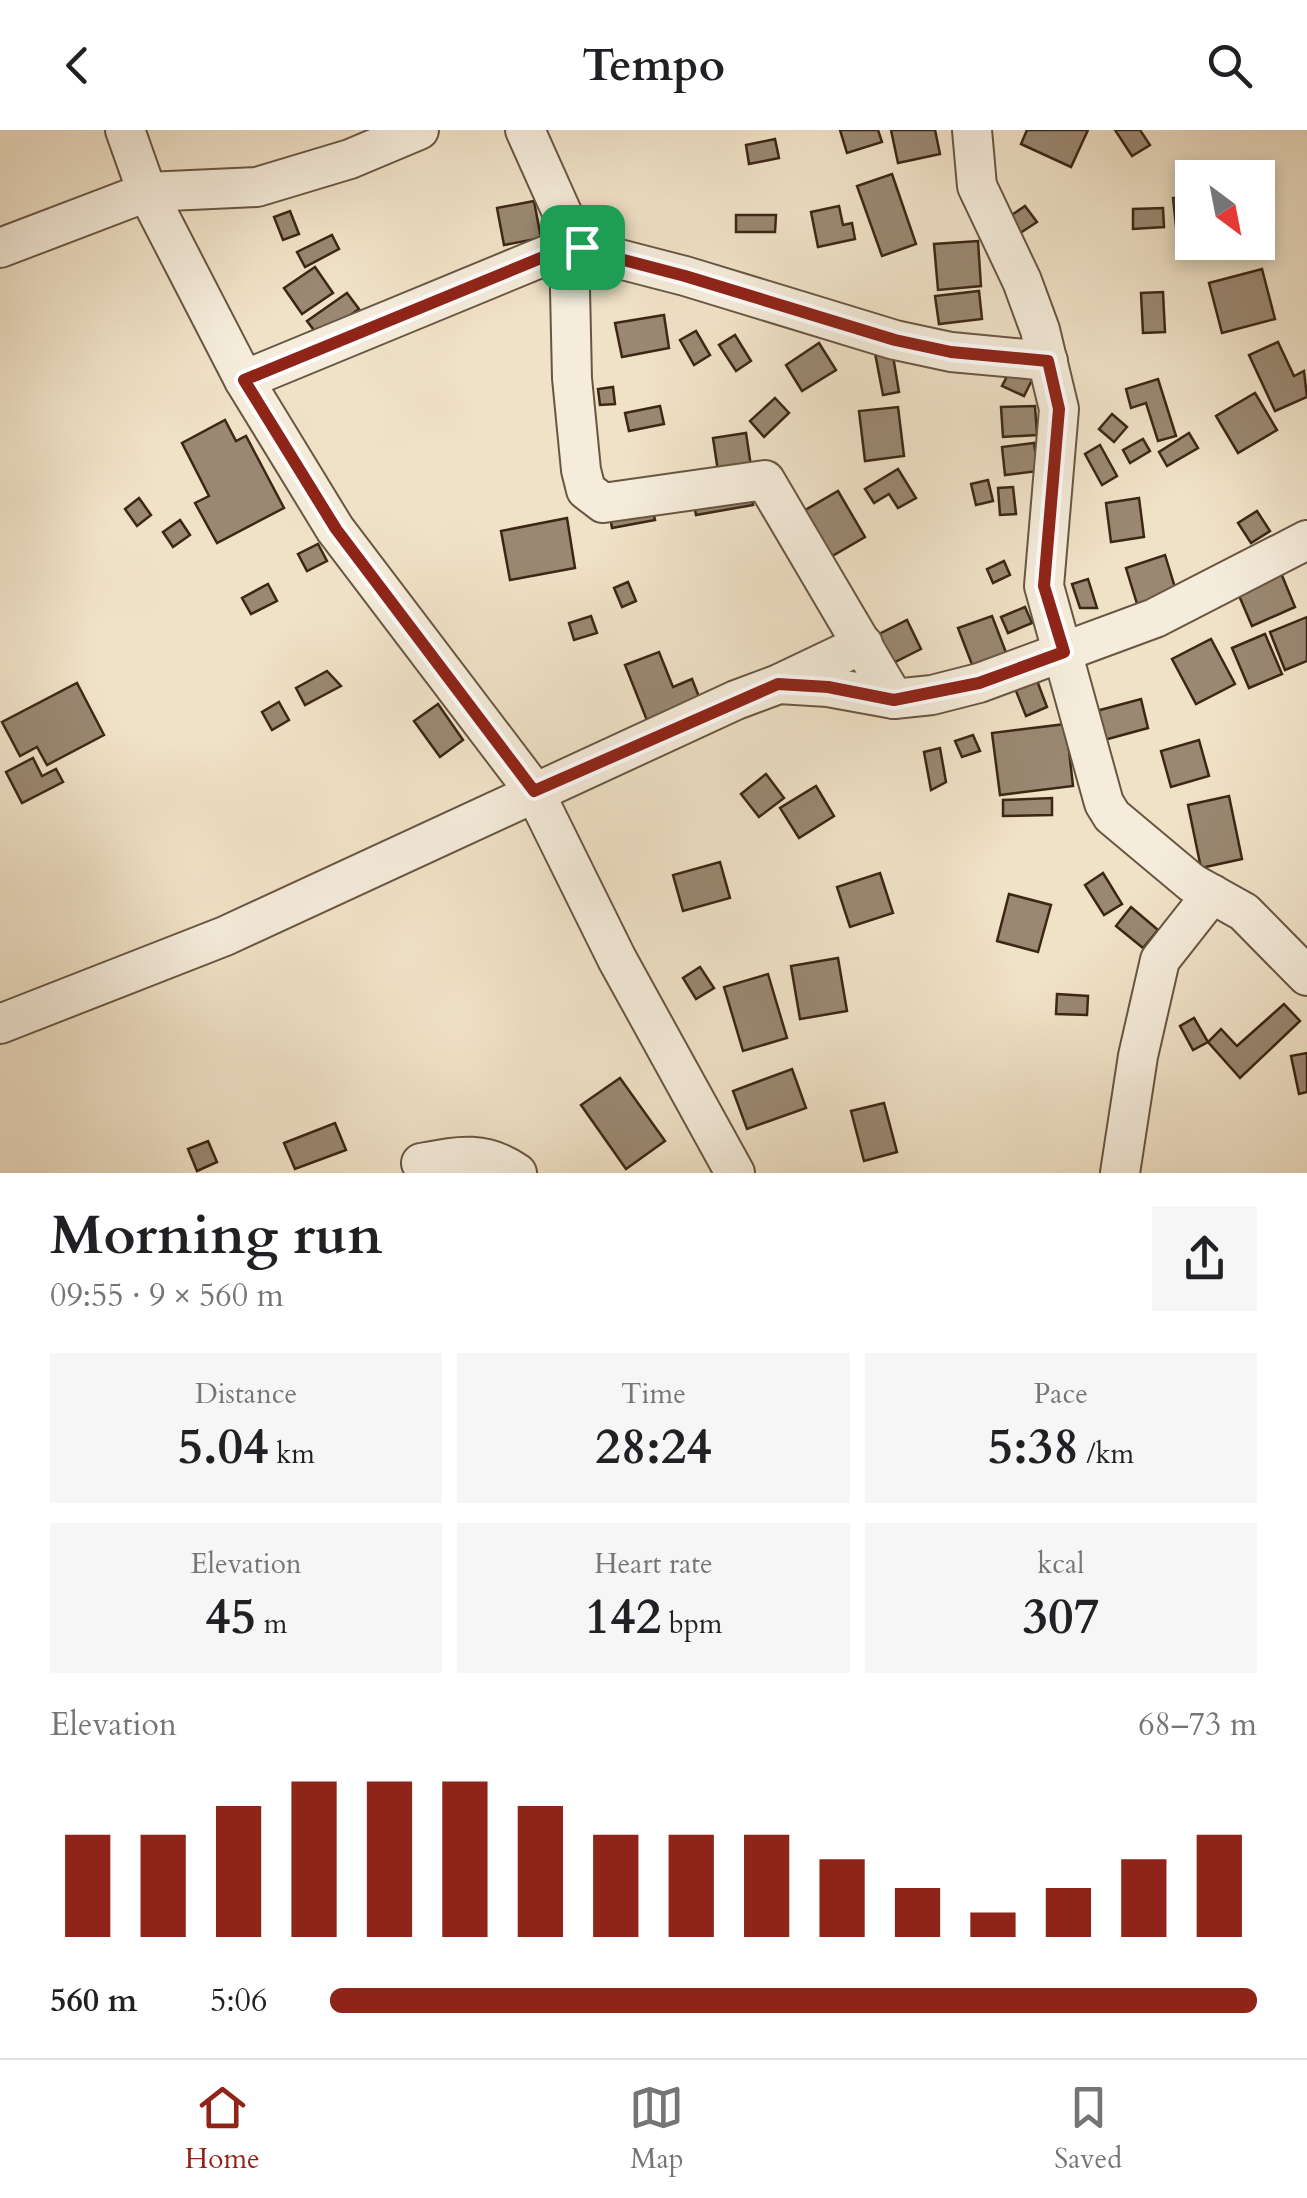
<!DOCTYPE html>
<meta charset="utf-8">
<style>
:root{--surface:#fff;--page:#f6f6f6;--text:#202124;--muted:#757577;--line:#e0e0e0;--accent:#8f2418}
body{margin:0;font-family:Cardo,serif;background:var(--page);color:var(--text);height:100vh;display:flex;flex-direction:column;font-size:38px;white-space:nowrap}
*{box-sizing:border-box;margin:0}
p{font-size:32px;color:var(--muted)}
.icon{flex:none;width:55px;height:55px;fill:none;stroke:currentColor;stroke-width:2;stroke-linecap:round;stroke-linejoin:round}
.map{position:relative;height:1043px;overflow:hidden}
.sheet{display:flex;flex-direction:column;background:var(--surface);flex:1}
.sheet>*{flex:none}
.needle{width:65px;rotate:148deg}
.controls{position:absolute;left:1175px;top:30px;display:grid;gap:20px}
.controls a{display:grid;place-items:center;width:100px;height:100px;border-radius:0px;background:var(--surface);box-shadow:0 5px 15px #0003;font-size:50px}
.pin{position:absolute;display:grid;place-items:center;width:85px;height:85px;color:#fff;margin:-42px;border-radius:20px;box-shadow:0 5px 15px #0006}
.round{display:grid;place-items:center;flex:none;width:105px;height:105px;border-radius:0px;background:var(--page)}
.head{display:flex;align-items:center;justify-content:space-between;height:170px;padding:0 50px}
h1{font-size:55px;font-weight:700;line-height:75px}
.metrics{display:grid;grid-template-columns:repeat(3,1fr);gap:15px;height:170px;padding:10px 50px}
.metrics div{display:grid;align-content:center;border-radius:0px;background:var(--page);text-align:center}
.metrics b{font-size:50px;font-weight:700}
.metrics small{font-size:28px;font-weight:400}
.metrics p{font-size:28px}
.chart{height:280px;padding:20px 50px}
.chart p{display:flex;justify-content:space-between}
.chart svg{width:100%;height:180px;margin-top:10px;stroke:var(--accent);stroke-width:6}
ul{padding:0 50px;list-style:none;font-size:32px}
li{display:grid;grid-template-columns:160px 120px 1fr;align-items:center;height:75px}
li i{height:25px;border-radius:12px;background:var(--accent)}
header{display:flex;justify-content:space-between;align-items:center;height:130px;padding:0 50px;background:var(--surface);font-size:45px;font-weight:700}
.tabs{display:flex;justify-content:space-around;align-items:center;height:140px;border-top:2px solid var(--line);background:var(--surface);font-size:28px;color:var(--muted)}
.tabs a{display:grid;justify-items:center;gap:5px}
.tabs .selected{color:var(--accent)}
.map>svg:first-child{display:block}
</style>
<header><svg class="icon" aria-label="back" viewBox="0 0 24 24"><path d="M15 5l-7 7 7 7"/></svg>Tempo<svg class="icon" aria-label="search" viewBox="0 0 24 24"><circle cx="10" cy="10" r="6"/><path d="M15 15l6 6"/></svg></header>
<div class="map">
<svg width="1307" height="1043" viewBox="0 0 1307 1043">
<rect width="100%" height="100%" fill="#f0e2c7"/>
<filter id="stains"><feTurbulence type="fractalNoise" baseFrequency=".002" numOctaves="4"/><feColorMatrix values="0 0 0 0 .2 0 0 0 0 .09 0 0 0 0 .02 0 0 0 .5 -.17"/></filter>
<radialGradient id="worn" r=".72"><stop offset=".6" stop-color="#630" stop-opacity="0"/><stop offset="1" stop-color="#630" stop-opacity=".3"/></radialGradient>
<g fill="#9a8872" stroke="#3c2715" stroke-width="2.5">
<path d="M840,0H878L882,12L847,23Z"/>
<path d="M891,0H935L940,24L898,33Z"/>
<path d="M1027,0H1088L1071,37L1021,14Z"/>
<path d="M1115,0H1140L1150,15L1132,26Z"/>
<path d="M775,9L779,28L749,34L746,15Z"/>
<path d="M892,44L916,114L882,126L857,56Z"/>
<path d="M1192,66V94L1176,96L1173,68Z"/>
<path d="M534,71L541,108L504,115L497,78Z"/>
<path d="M839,76L843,95L852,93L855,109L818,117L811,82Z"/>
<path d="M1025,76L1037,92L1014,107L1003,91Z"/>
<path d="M1163,78L1164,97L1133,99V79Z"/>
<path d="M290,81L299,104L283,110L274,87Z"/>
<path d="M736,85H776L775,102H736Z"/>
<path d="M332,105L339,119L305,137L297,122Z"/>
<path d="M978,111L981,156L938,160L934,114Z"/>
<path d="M315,137L333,163L302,184L284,158Z"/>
<path d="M1262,139L1275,189L1222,203L1209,153Z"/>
<path d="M979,161L982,189L939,194L935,166Z"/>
<path d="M1163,162L1165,202L1143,203L1141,163Z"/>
<path d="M347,163L359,179L319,207L307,191Z"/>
<path d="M664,185L669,218L622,227L615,193Z"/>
<path d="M696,201L710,225L694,235L680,210Z"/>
<path d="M735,205L751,231L736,241L719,215Z"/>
<path d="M1278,212L1294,246L1304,241L1307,267L1275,281L1249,225Z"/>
<path d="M819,213L836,240L802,261L786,235Z"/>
<path d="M892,220L899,262L883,265L875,223Z"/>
<path d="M1012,237L1033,248L1024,266L1002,256Z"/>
<path d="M1158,249L1176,306L1158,311L1146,273L1131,278L1126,259Z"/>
<path d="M613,257L615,274L600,275L598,259Z"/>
<path d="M1255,263L1277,300L1238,323L1216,286Z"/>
<path d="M775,268L789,283L764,307L750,291Z"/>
<path d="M660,276L664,294L629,301L625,283Z"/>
<path d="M1035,276L1037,305L1003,307L1001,277Z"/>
<path d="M898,277L904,326L865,331L859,281Z"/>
<path d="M1112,284L1127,297L1114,312L1099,299Z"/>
<path d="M225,290L236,311L246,306L284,378L217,413L195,373L209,366L182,313Z"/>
<path d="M746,303L752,343L719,348L713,308Z"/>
<path d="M1189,303L1198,318L1167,336L1159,322Z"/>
<path d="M1143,309L1150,321L1130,333L1123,320Z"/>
<path d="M1034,313L1038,341L1005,345L1002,317Z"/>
<path d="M1100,315L1117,346L1102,355L1085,324Z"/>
<path d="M898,339L916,368L898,378L889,364L874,373L865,359Z"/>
<path d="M988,350L993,371L976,375L971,354Z"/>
<path d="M1013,357L1016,384L1000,385L998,358Z"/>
<path d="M749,358L753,375L696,385L693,369Z"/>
<path d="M838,361L865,407L827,429L800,383Z"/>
<path d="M139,368L151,385L137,396L125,379Z"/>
<path d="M1139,368L1144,407L1111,412L1106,373Z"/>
<path d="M651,373L655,390L612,398L609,381Z"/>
<path d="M1257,381L1270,401L1251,413L1238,393Z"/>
<path d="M567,388L575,438L510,450L501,401Z"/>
<path d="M180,390L190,405L173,417L163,402Z"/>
<path d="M318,414L327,431L307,441L298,424Z"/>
<path d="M1165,425L1177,464L1138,477L1126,438Z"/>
<path d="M1004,431L1010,445L993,453L987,439Z"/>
<path d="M1281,443L1295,477L1252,496L1237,461Z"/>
<path d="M1088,449L1097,478H1080L1072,454Z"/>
<path d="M628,452L636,471L622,477L614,458Z"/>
<path d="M268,454L277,471L251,484L242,468Z"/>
<path d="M1025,477L1032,493L1008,503L1001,487Z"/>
<path d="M591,486L597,503L574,510L569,493Z"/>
<path d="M992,486L1010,533L976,545L958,498Z"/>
<path d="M1307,487V531L1285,540L1270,502Z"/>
<path d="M907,490L921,519L891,534L877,505Z"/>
<path d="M1265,504L1282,544L1249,558L1232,518Z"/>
<path d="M1211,509L1235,554L1196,574L1172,529Z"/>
<path d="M659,522L673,557L692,549L703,577L650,598L625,535Z"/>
<path d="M327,541L341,556L305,575L296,558Z"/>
<path d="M1036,548L1047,577L1026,586L1014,556Z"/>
<path d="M77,553L104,605L47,635L37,617L20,626L2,592Z"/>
<path d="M1141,569L1148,598L1097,612L1089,583Z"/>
<path d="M279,572L289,590L272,600L262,582Z"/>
<path d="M438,574L463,610L440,627L414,591Z"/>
<path d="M1066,594L1073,656L1000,665L992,603Z"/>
<path d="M973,605L980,621L962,627L955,611Z"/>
<path d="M1199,610L1209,646L1171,657L1161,621Z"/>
<path d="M940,618L946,652L931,660L924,622Z"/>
<path d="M33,628L42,646L56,639L63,652L22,673L6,642Z"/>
<path d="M766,644L784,668L759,687L741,664Z"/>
<path d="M816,656L834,686L799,708L780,678Z"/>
<path d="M1229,666L1242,729L1201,738L1188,675Z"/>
<path d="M1052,668V685L1003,686V670Z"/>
<path d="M720,732L730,768L683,781L673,745Z"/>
<path d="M880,743L893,783L850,797L837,757Z"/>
<path d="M1103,743L1122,774L1104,785L1085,755Z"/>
<path d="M1009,764L1051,775L1038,822L997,811Z"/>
<path d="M1131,777L1158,800L1143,818L1116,796Z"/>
<path d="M838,828L847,881L800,889L791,836Z"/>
<path d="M700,837L714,858L696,869L683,848Z"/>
<path d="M768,844L787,908L743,921L724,857Z"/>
<path d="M1057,864L1088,866L1087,885L1056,884Z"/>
<path d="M1284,874L1300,891L1240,948L1208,912L1221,899L1237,916Z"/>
<path d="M1194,888L1208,912L1193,920L1180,896Z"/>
<path d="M1307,923V962L1299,964L1291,926Z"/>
<path d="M792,939L806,978L747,999L733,961Z"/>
<path d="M620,948L665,1011L626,1039L581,975Z"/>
<path d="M884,973L897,1022L864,1031L851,981Z"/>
<path d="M335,993L346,1020L295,1039L284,1013Z"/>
<path d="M208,1011L217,1032L197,1041L188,1019Z"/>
</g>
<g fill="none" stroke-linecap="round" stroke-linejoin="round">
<defs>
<g id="minor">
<path d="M125,0L147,62L244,250L335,399L534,661L617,829L735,1043"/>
<path d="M525,0L564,87L569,116L572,248L581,340L586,360L603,373L765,350L894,569"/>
<path d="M972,0L977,56L1022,151L1040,200L1059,279L1044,456L1104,673L1112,686L1192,753L1244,782L1307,846"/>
<path d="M0,118L147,62L257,57L350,29L419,0"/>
<path d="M244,250L569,116L685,146L895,210L951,222L1048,231"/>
<path d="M781,553L863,514"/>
<path d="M0,894L225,806L736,570L779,554L828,557L894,569L932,565L979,553L1155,488L1307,410"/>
<path d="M421,1033C458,1026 484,1020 517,1043"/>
<path d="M1120,1043L1138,926L1160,830L1212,764"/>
</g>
</defs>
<use href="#minor" stroke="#695642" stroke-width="42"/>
<use href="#minor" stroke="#f5ecdb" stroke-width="38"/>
</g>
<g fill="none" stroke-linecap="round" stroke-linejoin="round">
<defs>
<path id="route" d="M570,116L685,146L895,210L951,222L1048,231L1059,279L1044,456L1064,522L979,553L894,570L828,557L778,554L534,661L336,399L244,250Z"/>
</defs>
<use href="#route" stroke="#fff" stroke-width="20"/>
<use href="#route" stroke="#8f2418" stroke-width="12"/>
</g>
<rect width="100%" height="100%" filter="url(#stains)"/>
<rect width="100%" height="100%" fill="url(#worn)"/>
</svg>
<div class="controls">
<a><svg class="needle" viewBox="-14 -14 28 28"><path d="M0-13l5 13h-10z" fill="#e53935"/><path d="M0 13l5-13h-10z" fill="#757577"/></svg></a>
</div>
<div class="pin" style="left:582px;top:117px;background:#1e9e55"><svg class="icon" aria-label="arrive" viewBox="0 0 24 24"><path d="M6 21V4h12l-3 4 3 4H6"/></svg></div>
</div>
<section class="sheet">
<div class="head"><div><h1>Morning run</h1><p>09:55 · 9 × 560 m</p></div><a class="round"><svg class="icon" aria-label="share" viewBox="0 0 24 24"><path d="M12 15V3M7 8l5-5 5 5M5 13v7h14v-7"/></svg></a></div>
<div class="metrics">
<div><p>Distance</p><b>5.04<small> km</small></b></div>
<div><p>Time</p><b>28:24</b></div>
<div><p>Pace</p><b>5:38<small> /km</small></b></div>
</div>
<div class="metrics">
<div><p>Elevation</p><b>45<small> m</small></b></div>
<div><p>Heart rate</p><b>142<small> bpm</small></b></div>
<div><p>kcal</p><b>307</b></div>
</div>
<div class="chart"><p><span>Elevation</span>68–73 m</p>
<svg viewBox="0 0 160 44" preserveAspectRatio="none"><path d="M5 44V19M15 44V19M25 44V12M35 44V6M45 44V6M55 44V6M65 44V12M75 44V19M85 44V19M95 44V19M105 44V25M115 44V32M125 44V38M135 44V32M145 44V25M155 44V19"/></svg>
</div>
<ul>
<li><b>560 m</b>5:06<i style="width:100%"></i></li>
</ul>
</section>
<nav class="tabs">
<a class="selected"><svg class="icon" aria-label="home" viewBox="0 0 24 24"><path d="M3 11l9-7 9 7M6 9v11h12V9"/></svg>Home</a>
<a><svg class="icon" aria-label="map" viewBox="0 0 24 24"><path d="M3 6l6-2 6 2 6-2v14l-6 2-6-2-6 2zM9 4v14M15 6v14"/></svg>Map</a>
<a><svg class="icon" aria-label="saved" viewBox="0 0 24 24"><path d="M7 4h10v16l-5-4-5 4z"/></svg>Saved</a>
</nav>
